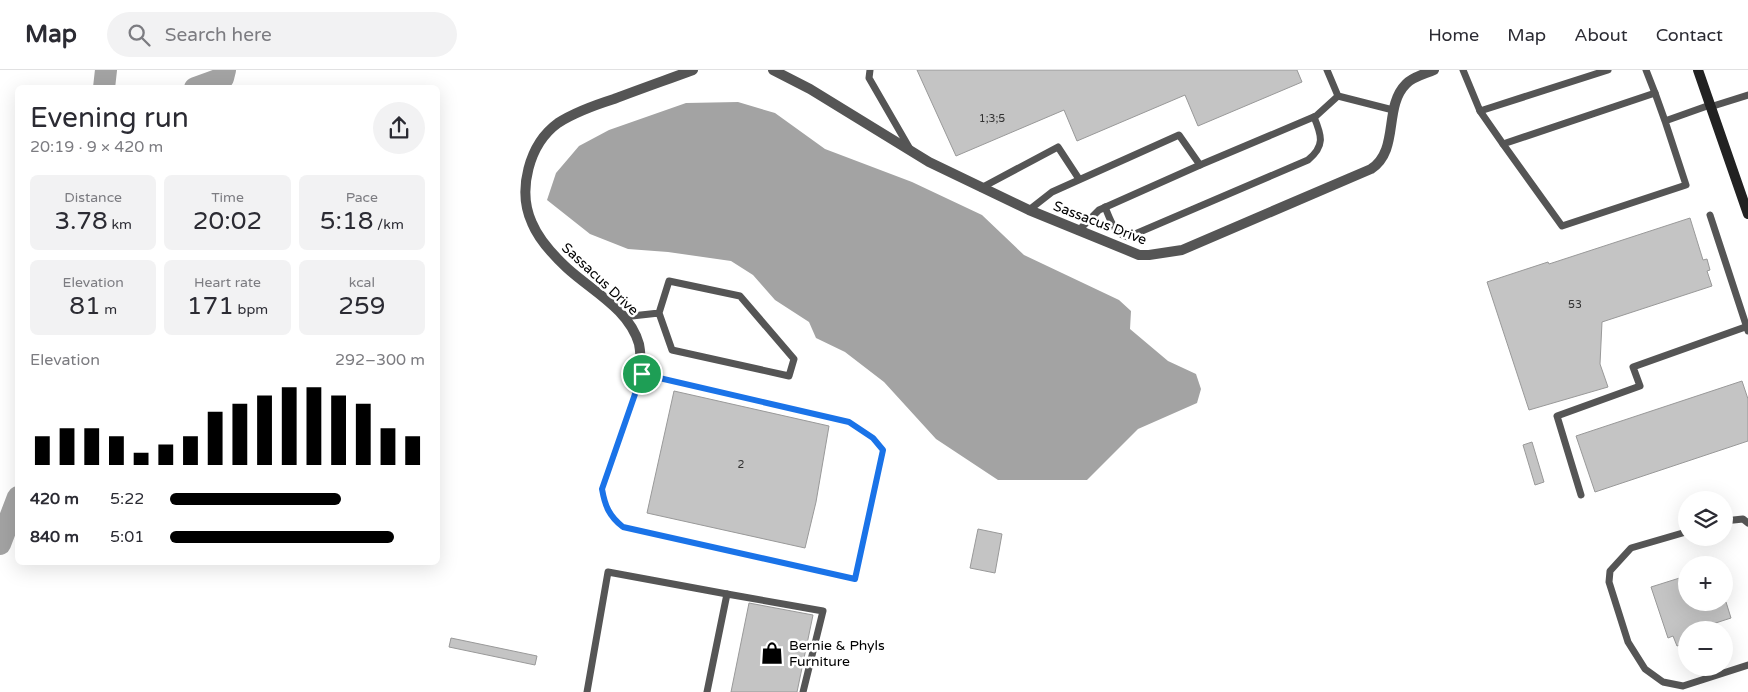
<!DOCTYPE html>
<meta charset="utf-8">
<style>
:root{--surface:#fff;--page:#f2f2f3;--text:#2b2b33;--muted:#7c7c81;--line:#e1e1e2;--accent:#000}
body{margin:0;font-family:"Varela Round",sans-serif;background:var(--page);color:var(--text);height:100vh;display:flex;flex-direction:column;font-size:19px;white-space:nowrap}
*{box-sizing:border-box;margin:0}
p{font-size:16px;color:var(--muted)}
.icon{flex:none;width:28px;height:28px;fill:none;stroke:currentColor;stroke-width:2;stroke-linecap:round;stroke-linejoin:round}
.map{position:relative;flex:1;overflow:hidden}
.side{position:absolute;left:15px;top:15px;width:425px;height:480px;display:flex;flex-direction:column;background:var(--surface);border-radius:8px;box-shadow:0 5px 20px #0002}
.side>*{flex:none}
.tools{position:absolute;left:1678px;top:421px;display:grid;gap:10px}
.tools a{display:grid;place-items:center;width:55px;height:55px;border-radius:50%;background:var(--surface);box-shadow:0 5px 20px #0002;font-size:25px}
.pin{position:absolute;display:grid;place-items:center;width:42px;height:42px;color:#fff;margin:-21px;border:2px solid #fff;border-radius:50%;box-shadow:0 1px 5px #0007}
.round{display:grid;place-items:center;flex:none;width:52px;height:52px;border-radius:26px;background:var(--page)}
.headline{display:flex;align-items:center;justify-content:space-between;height:85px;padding:0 15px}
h1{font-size:28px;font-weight:600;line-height:38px}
.stats{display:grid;grid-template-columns:repeat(3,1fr);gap:8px;height:85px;padding:5px 15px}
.stats div{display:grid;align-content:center;border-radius:8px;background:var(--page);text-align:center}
.stats b{font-size:25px;font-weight:600}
.stats small{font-size:14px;font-weight:400}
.stats p{font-size:14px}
.chart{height:140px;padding:10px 15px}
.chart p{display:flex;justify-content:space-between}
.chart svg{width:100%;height:90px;margin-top:5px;stroke:var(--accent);stroke-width:6}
ul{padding:0 15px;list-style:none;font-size:16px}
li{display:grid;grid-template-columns:80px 60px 1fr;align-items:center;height:38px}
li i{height:12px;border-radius:6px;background:var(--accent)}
header{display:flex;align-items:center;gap:30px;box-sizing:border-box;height:70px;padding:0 25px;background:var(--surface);border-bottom:1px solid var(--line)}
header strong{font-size:24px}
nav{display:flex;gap:28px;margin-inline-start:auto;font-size:18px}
.search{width:350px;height:45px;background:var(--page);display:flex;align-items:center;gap:12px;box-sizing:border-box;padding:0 18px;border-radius:28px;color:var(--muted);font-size:19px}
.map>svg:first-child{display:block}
</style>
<header>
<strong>Map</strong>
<div class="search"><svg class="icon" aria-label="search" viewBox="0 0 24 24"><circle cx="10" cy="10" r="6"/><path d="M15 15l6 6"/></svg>Search here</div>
<nav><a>Home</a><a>Map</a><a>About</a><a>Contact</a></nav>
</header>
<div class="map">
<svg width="1748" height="622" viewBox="0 0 1748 622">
<rect width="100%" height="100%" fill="#fff"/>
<path fill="#a3a3a3" d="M738,32L775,43L825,79L912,112L982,145L1024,185L1119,230L1131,241L1130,259L1168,291L1196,304L1201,319L1197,333L1138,359L1087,410H998L936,369L884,312L845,282L816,268L809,252L775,230L753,205L731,191L668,182L628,179L590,164L547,130L556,103L579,76L609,60L686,33Z"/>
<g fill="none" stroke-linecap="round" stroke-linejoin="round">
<g stroke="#a3a3a3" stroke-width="22">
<path d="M104,18L106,0"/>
<path d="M195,18L223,8L225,0"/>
<path d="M0,474L18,427"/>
</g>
</g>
<g fill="#c4c4c4" stroke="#999">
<path d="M917,0H1297L1302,12L1198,56L1185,25L1077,71L1064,40L956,86Z"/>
<path d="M1690,148L1703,190L1707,189L1710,200L1707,201L1712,216L1602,252L1600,294L1608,317L1529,340L1487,212L1548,192L1549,194Z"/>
<path d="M1742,311L1748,329V371L1595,422L1576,366Z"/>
<path d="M674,321L829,356L816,432L805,478L647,443Z"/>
<path d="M1532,372L1544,412L1535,415L1523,375Z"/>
<path d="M978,459L1002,464L995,503L970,498Z"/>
<path d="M1686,506V532H1726L1731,548L1694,560H1686V573L1677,576L1673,566L1668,568L1651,517Z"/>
<path d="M749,533L813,545L797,622H731Z"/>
<path d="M451,568L537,586L535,595L449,577Z"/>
</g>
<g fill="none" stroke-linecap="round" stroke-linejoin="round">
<g stroke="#555" stroke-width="7">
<path d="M870,0L869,8L910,79"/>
<path d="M1327,0L1338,26L1393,40"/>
<path d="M1463,0L1480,41L1608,0"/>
<path d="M1646,0L1655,23"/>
<path d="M1710,37L1748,25"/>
<path d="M1480,41L1503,74"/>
<path d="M1665,51L1655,23L1503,74L1562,156L1686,115L1665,51L1710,35"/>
<path d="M981,118L1058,77L1079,109"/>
<path d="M1105,137C1110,149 1114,164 1128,167L1308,90C1325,76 1322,66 1314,47"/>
<path d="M1029,140L1052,122L1179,65L1200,95L1316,46L1338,26"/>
<path d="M1710,145L1748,261"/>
<path d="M1078,161L1099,140L1200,95"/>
<path d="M623,247L659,243L672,280L789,306L794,289L740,226L669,211L659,243"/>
<path d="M641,304L849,352L873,368L883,380L855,509L623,457C609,446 605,436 602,419Z"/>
<path d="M1581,425L1557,346L1640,316L1633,297L1748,256"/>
<path d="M1724,451L1743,449L1748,453"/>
<path d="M1686,462L1631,478L1610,501L1609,512L1628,572L1645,599L1663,612L1683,616L1748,595"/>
<path d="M587,622L608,502L727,524"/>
<path d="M707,622L727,524L823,541L803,622"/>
</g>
<g stroke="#555" stroke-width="10">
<path d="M773,0L810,19L929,92L1029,140L1139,185H1149L1182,180L1371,99C1400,80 1383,37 1406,14C1412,7 1425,4 1434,0"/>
<path d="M641,304C641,294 641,284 639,274C629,239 592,221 567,198C553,185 539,170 532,153C517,120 529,74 558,53C575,42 595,35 614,29C640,19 666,10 693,0"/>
</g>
<path stroke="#222" stroke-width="10" d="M1698,0L1748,144"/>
</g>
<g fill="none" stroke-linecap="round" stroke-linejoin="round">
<defs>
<path id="route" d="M642,304L849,352L873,368L883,380L855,509L623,457C609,446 605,436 602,419Z"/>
</defs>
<use href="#route" stroke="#fff" stroke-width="10"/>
<use href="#route" stroke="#1a73e8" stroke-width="6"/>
</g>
<defs>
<symbol id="shop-bare" viewBox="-9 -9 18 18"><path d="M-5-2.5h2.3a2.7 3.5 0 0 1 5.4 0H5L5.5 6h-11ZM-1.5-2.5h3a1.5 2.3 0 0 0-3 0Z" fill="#000" stroke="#fff" stroke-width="2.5" paint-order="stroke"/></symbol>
</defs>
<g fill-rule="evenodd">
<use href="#shop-bare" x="756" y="567" width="32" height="32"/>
</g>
<g text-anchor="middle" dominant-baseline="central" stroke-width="5" stroke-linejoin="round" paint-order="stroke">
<g font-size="11" fill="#313131">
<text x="992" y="48">1;3;5</text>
<text x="1575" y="234">53</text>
<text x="741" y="394">2</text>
</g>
<g font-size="14" fill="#000" stroke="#fff">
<text transform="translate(1100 153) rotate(21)">Sassacus Drive</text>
<text transform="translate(600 209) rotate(43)">Sassacus Drive</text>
</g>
<g font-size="14" fill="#000" stroke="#fff" text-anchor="start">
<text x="789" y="575">Bernie &amp; Phyls<tspan x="789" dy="16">Furniture</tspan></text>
</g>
</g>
</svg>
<div class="tools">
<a><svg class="icon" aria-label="layers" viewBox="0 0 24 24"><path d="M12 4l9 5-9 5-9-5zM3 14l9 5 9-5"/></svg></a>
<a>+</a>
<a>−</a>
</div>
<div class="pin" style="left:642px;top:304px;background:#1e9e55"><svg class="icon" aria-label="arrive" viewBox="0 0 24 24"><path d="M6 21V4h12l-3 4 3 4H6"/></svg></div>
<section class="side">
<div class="headline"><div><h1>Evening run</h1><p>20:19 · 9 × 420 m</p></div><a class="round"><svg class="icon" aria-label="share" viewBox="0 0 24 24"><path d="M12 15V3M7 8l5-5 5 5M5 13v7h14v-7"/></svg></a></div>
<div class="stats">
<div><p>Distance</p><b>3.78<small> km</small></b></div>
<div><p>Time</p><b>20:02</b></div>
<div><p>Pace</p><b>5:18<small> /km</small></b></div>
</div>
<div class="stats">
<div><p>Elevation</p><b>81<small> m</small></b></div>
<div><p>Heart rate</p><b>171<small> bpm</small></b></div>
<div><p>kcal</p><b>259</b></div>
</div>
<div class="chart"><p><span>Elevation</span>292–300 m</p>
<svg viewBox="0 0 160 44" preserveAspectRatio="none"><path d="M5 44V30M15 44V26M25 44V26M35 44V30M45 44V38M55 44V34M65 44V30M75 44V18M85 44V14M95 44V10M105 44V6M115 44V6M125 44V10M135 44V14M145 44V26M155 44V30"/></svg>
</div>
<ul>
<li><b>420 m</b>5:22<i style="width:67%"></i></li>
<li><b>840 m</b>5:01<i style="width:88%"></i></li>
</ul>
</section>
</div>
